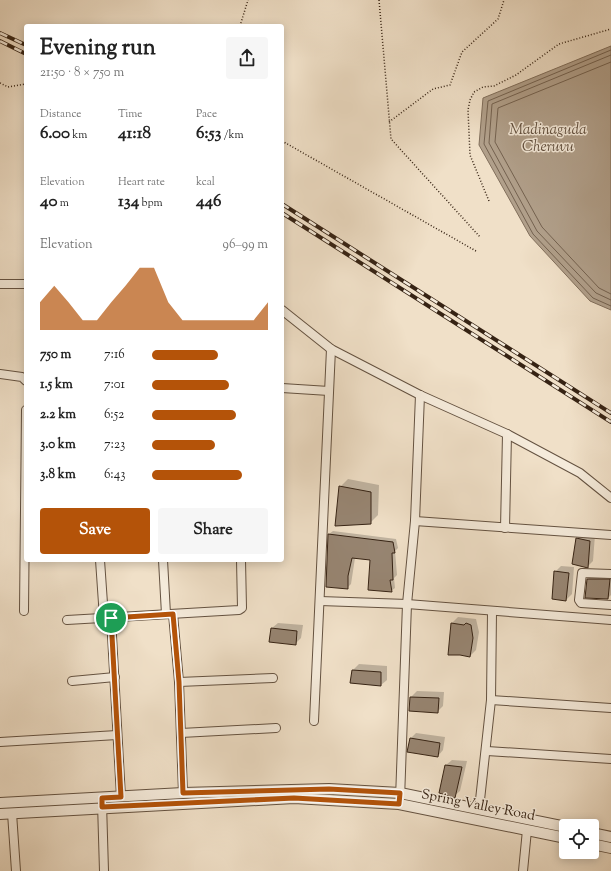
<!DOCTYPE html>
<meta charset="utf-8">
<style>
:root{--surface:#fff;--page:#f6f6f6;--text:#222;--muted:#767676;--accent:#b45309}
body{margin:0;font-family:"Sorts Mill Goudy",serif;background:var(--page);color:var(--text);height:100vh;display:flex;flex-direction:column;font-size:15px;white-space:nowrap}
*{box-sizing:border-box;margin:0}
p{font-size:13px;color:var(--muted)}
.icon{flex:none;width:22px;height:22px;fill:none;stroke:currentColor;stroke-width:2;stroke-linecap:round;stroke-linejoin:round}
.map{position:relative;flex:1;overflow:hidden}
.details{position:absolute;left:24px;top:24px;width:260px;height:538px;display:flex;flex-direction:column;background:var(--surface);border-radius:4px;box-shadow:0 2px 10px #0003}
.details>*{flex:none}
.tools{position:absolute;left:559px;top:819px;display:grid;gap:8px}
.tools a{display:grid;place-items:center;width:40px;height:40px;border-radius:4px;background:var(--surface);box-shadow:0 2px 10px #0003;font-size:20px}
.pin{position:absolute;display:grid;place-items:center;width:34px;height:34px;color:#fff;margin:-17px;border:2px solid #fff;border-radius:50%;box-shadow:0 1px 4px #0007}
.round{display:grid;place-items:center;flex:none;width:42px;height:42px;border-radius:4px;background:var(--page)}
.summary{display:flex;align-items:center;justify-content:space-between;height:68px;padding:0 16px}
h1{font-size:22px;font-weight:700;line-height:30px}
.metrics{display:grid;grid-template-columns:repeat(3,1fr);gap:6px;height:68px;padding:4px 16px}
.metrics div{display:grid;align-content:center}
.metrics b{font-size:17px;font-weight:700}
.metrics small{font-size:11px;font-weight:400}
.metrics p{font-size:11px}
.chart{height:112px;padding:8px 16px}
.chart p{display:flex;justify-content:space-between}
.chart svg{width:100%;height:72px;margin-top:4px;fill:var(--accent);opacity:.7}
.action{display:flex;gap:8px;margin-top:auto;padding:8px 16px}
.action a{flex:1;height:46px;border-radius:4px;background:var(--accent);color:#fff;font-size:16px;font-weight:700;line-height:46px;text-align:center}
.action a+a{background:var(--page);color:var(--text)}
ul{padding:0 16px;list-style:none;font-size:13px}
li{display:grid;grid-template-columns:64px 48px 1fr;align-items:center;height:30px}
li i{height:10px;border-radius:5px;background:var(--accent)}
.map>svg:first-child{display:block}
</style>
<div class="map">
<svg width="611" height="871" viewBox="0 0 611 871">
<rect width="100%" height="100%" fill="#f0e0c8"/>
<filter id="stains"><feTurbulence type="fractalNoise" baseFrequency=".005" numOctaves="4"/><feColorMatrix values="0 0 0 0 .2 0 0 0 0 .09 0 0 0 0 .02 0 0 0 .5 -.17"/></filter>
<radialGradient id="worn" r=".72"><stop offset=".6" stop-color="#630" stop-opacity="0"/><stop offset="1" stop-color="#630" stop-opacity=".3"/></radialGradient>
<path fill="#b1a08b" stroke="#806e5b" d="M611,46V310L590,301L530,236L479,145L483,98Z"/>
<g fill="#0003">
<path d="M348,479L379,485L378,515L370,523L340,487Z"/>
<path d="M333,531L396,539L398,548L395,551L397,575L394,578L395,588L391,591L371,560L355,558L351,584L347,588L329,534Z"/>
<path d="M583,533L595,535L593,561L587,567L577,538Z"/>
<path d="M561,566L574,567L572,594L566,600L555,572Z"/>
<path d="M594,573L611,574V595L608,598L588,579Z"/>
<path d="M458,617L476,619L479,632L476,650L470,656L452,623Z"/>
<path d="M278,623L303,625L301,638L295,644L272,628Z"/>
<path d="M359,664L387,666V680L381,685L351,683L353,670Z"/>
<path d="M417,691L444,692L443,706L437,712L410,710L411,697Z"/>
<path d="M416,733L445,737L443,750L438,756L410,739Z"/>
<path d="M452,760L467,761L460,791L454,796L446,765Z"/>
</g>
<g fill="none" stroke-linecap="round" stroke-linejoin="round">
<g stroke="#746250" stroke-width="1">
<path d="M611,50L488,101L484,144L533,234L593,298L611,306"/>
<path d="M611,55L492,104L489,143L537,231L596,293L611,300"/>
<path d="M611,62L498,108L495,142L542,227L599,288L611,294"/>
</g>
</g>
<g fill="#978572" stroke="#362314">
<path d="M339,486L371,492V524L335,526Z"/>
<path d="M328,534L393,542L395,553H392L393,580H390L392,592L368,590L370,560L352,558L348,576V589L326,587Z"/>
<path d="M576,538L590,541L588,568L572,564Z"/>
<path d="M554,571L569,573L566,601L552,599Z"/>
<path d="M587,579H610L608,599L585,598Z"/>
<path d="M451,623L464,625L466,623L471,625L473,638L470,657L460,655H448Z"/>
<path d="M271,628L297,631L296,645L269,642Z"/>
<path d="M352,670L381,672V686L350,683Z"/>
<path d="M410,697L439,698L438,713L409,711Z"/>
<path d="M410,738L440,743L438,757L407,752Z"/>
<path d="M445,765L462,767L455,798L439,793Z"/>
</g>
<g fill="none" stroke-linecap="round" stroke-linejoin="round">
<defs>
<g id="minor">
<path d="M0,284H26"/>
<path d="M282,310L331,349L420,395L507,434L580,473L611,498"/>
<path d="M0,374L22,377L26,381"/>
<path d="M282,388L329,391"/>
<path d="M415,521L611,535"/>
<path d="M505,528L507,434"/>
<path d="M100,560L104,618"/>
<path d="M163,560L166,614"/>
<path d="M611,574L582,573L579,600L581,603L611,605"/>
<path d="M320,601L407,604L611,620"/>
<path d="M24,611L26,410"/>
<path d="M173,614L179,682L183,793"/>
<path d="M111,618L121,797"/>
<path d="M67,620L239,610L242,608L241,560"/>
<path d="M72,681L115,677"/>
<path d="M179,682L273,678"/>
<path d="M491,700L611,708"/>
<path d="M314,721L331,349"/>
<path d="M181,733L276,728"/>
<path d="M0,742L117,735"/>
<path d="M487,751L611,759"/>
<path d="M400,799L407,604L415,521L420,395"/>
<path d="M102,803L104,871"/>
<path d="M479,809L491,700L492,612"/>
<path d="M12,813L16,871"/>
<path d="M523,871L527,830"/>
</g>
<g id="tertiary">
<path d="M0,803L183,793L329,789L400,793L566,827"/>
<path d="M0,814L294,798L399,804L566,838"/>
<path d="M592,833L611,837"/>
<path d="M592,844L611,848"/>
</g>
</defs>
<use href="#minor" stroke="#645241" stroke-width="10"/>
<use href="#tertiary" stroke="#645241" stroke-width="12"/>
<g stroke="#362314" stroke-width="1.5" stroke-dasharray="1 2" stroke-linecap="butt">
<path d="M379,0L391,139L480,237"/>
<path d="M240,26L248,0"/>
<path d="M0,83L8,87L26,84"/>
<path d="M389,122L433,89L450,85L462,52L498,19L504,0"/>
<path d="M282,141L476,251"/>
<path d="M489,201L470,155L468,110L470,100L474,92L483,87L494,86L516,75L559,44L611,29"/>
</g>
<use href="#minor" stroke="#f5ebdb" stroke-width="8"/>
<use href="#tertiary" stroke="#f5ebdb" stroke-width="10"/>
<defs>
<g id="rail">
<path d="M0,33L26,45"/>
<path d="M0,41L26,54"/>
<path d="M282,204L611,413"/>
<path d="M282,213L611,422"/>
</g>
</defs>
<use href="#rail" stroke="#362314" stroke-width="4"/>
<use href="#rail" stroke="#f5ebdb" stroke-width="2.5" stroke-dasharray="8" stroke-linecap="butt"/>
</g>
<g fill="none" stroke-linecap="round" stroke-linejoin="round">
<defs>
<path id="route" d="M173,614L179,682L183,793L329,789L400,793L399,804L294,798L102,807V798L121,797L111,618Z"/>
</defs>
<use href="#route" stroke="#fff" stroke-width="8"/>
<use href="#route" stroke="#b45309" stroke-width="5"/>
</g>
<g text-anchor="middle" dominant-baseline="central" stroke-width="3" stroke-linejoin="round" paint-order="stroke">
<g font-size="14" fill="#362314" stroke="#f5ebdb">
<text transform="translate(478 806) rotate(11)">Spring Valley Road</text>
</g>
<g font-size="15" font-style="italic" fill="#614f3e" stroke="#f5ebdb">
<text x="548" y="130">Madinaguda<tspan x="548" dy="17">Cheruvu</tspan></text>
</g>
</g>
<rect width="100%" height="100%" filter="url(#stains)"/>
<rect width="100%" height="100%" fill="url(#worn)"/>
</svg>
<div class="tools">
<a><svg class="icon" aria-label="locate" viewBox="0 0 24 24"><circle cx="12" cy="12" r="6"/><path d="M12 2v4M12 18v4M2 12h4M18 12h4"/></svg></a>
</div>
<div class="pin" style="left:111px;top:618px;background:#1e9e55"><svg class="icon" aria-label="arrive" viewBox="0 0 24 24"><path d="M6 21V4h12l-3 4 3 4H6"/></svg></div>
<section class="details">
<div class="summary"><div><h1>Evening run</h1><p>21:50 · 8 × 750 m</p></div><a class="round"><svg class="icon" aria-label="share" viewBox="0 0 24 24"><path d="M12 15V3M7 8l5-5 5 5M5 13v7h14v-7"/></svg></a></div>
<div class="metrics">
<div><p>Distance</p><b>6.00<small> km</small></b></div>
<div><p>Time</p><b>41:18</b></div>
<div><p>Pace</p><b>6:53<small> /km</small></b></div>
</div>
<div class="metrics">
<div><p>Elevation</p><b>40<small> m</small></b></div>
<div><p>Heart rate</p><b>134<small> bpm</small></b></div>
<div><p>kcal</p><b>446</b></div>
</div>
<div class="chart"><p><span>Elevation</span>96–99 m</p>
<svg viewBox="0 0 160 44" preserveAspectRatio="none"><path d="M0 44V27L10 17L20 27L30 38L40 38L50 27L60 17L70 6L80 6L90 27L100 38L110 38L120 38L130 38L140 38L150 38L160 27V44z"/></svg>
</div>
<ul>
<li><b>750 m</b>7:16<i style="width:57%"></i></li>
<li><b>1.5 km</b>7:01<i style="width:66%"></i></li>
<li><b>2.2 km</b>6:52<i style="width:72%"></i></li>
<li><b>3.0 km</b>7:23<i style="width:54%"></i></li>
<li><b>3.8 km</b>6:43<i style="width:78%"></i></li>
</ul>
<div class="action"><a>Save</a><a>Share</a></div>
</section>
</div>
